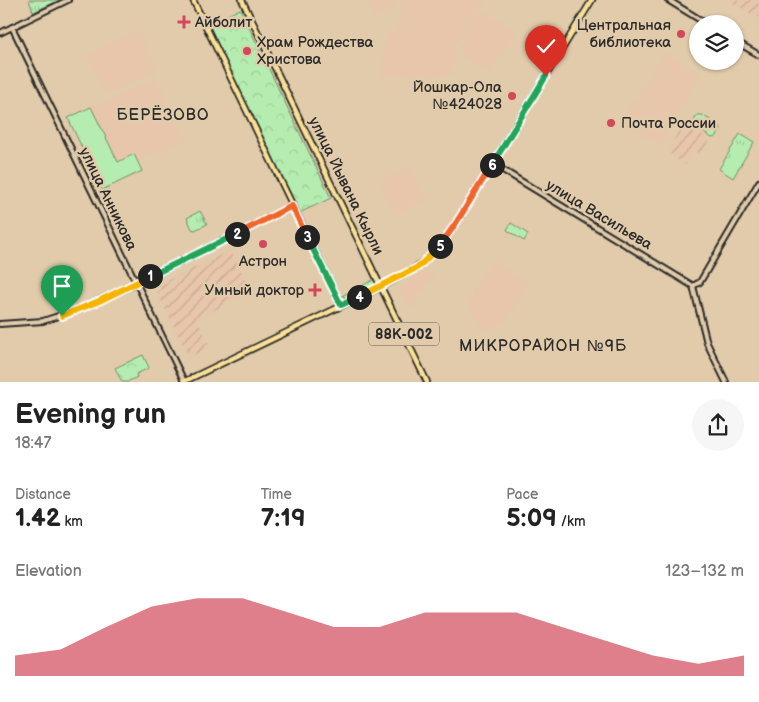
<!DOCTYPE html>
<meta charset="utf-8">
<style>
:root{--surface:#fff;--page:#f6f6f6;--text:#222;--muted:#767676;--accent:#d1495b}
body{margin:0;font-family:"Balsamiq Sans",sans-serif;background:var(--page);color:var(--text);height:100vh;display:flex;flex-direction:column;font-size:19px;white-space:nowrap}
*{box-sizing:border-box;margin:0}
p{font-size:16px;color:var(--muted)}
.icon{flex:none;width:28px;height:28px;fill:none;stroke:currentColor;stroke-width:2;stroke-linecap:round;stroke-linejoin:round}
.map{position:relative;height:382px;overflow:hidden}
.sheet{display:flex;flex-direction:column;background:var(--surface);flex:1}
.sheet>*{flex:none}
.controls{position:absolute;left:689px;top:15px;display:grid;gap:10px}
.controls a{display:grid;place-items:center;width:55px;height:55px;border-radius:50%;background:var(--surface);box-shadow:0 1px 4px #0004;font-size:25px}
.pin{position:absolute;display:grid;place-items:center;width:42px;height:42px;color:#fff;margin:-51px -21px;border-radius:50% 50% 50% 0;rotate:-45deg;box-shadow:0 0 5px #0007}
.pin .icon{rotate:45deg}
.km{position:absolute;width:25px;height:25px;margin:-12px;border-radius:50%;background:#222;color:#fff;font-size:14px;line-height:25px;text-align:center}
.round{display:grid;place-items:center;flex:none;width:52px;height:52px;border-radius:26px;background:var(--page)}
.summary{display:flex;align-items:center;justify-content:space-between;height:85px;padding:0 15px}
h1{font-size:28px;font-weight:700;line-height:38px}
.metrics{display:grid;grid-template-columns:repeat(3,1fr);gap:8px;height:85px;padding:5px 15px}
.metrics div{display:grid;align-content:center}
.metrics b{font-size:25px;font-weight:700}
.metrics small{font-size:14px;font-weight:400}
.metrics p{font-size:14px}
.chart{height:140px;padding:10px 15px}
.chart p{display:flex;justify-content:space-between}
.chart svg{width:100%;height:90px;margin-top:5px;fill:var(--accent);opacity:.7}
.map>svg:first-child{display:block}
</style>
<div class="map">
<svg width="759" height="382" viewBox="0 0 759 382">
<defs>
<pattern id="industrial-furrows" width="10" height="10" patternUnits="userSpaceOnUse" patternTransform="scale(1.25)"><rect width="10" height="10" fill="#e7c6ab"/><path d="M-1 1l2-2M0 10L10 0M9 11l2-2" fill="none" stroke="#c6aa93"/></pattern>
<pattern id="grass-tufts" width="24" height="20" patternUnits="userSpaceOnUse" patternTransform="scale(1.25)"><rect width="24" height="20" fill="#b5edb0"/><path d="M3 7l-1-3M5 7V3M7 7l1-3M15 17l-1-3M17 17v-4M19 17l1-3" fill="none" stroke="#9ccb98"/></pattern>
<pattern id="park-crowns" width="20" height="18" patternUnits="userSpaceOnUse" patternTransform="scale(1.25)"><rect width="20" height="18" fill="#b5edb0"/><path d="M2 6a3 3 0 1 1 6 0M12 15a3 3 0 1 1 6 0" fill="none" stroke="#9ccb98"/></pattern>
</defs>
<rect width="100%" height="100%" fill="#e1cbaa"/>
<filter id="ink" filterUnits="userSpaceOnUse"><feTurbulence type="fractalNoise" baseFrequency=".02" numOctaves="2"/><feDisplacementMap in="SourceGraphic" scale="10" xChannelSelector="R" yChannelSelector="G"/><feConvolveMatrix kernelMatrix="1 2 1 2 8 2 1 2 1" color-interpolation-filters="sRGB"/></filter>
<g filter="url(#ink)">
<g fill="#e7c6ab">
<path d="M367,0H395V8L375,17Z"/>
<path d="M401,0H485L467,23L455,45L453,73L448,76L382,74L385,38L400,26Z"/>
<path d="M481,10L515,31L490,72L460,54L459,48L470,23Z"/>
<path d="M137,30L156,71L106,94L87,55Z"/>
<path d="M664,53L700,74L674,118L638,97Z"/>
<path d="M157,78L185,140L137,161L142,171L102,190L68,118Z"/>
<path d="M635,98L675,121L661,145L621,122Z"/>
<path d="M410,167L426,199L396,214L380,182Z"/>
<path d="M493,261L528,284L504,323L483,332L467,302Z"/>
<path d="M426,269L433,274L412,308L398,289Z"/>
</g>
<g fill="url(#industrial-furrows)">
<path d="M729,0H759V18L742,8Z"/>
<path d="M684,123L705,136L703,139L709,142L700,154L693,150L685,165L667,151Z"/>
<path d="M231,250L251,291L197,319L210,347L189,357L157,292L161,290L159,286L169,282L168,280L171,279Z"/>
</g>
<g fill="url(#grass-tufts)" stroke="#708c6e">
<path d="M29,0H60L33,12Z"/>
<path d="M740,134L754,142L733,178L719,169Z"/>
<path d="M200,211L207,224L195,230L192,229L187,218Z"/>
<path d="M375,279L376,284L372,288L349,299L342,296Z"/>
</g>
<g fill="url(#park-crowns)" stroke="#708c6e">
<path d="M240,9L331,198L299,213L206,21L214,18L216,21Z"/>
<path d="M143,355L149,368L136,374L137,377L127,382H122L115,368Z"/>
</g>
<g fill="#b5edb0" stroke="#708c6e">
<path d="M91,107L118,162L134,154L142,171L102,190L68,118Z"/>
<path d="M697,115H702L720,126L721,129L716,137L712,138L694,126L693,123Z"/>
<path d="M511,223L528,234L524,241L507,230Z"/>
</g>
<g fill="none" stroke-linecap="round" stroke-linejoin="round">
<defs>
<g id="secondary">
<path d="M668,0L707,24"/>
<path d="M12,27L184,381"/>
<path d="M0,33L68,0"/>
<path d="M735,41L759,55"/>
<path d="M493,164L693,286"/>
<path d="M693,286L700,282L759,182"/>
<path d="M693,286L707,343L726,382"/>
<path d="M0,324L43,321L77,310L131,286L292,206"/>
</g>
<g id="primary">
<path d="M193,0L341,305"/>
<path d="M242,0L427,382"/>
<path d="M183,382L381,287C417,269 434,257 456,223L592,0"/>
</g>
</defs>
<use href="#secondary" stroke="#2b2b2b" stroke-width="8"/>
<use href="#primary" stroke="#2b2b2b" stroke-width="8"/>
<use href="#secondary" stroke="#e1cbaa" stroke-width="4"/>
<use href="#primary" stroke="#fadf96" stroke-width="4.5"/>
</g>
</g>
<g fill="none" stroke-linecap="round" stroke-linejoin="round" filter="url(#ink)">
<defs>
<path id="split-1" d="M62,316L99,301L150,276"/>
<path id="split-2" d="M150,276L237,234"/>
<path id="split-3" d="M237,234L292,206L307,237"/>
<path id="split-4" d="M307,237L341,305L359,297"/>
<path id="split-5" d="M359,297L418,267L440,246"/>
<path id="split-6" d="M440,246L456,223L492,165"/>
<path id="split-7" d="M492,165L546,76"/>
</defs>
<use href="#split-1" stroke="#fff" stroke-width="10"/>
<use href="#split-2" stroke="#fff" stroke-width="10"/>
<use href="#split-3" stroke="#fff" stroke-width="10"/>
<use href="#split-4" stroke="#fff" stroke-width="10"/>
<use href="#split-5" stroke="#fff" stroke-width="10"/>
<use href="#split-6" stroke="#fff" stroke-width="10"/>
<use href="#split-7" stroke="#fff" stroke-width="10"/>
<use href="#split-1" stroke="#f5b400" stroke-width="6"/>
<use href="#split-2" stroke="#22a559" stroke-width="6"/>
<use href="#split-3" stroke="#f0652b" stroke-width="6"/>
<use href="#split-4" stroke="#22a559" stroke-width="6"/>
<use href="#split-5" stroke="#f5b400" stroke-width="6"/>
<use href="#split-6" stroke="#f0652b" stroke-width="6"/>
<use href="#split-7" stroke="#22a559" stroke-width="6"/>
</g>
<g fill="#d1495b" stroke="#e1cbaa" stroke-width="2">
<path d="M181.5 14.5h5v5h5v5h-5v5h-5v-5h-5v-5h5z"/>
<circle cx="681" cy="34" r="5"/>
<circle cx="247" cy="51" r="5"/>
<circle cx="512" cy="96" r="5"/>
<circle cx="611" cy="123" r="5"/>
<circle cx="263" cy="244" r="5"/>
<path d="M312.5 282.5h5v5h5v5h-5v5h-5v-5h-5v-5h5z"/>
</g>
<g text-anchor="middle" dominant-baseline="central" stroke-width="5" stroke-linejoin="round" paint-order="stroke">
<rect fill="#e1cbaa" stroke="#625b51" stroke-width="1" x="369" y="322.5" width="70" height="23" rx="4"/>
<g font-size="14" font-weight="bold" fill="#2b2b2b">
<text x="404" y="334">88К-002</text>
</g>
<g font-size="15" fill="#2b2b2b" stroke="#e1cbaa" text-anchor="start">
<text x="195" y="22">Айболит</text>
<text x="671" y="25" text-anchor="end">Центральная<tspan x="671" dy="17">библиотека</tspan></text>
<text x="257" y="42">Храм Рождества<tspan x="257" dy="17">Христова</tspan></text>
<text x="502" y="87" text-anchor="end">Йошкар-Ола<tspan x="502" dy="17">№424028</tspan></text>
<text x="621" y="123">Почта России</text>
<text x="263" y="261" text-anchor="middle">Астрон</text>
<text x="304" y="290" text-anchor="end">Умный доктор</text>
</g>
<g font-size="15" fill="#2b2b2b" stroke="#e1cbaa">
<text transform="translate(346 186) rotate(64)">улица Йывана Кырли</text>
<text transform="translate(108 199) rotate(64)">улица Анникова</text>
<text transform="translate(599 215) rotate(31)">улица Васильева</text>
</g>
<g font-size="16" letter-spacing="1" fill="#2b2b2b" stroke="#e1cbaa">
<text x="163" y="115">БЕРЁЗОВО</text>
<text x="543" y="346">МИКРОРАЙОН №9Б</text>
</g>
</g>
</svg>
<div class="controls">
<a><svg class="icon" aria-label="layers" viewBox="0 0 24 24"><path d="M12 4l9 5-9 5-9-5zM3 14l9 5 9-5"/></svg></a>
</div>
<div class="pin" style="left:62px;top:316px;background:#1e9e55"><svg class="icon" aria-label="arrive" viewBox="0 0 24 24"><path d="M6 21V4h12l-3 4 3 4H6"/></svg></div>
<div class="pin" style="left:546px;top:76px;background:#d93025"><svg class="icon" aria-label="check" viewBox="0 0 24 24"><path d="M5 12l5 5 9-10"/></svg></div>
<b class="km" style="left:150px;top:276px">1</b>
<b class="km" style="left:237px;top:234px">2</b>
<b class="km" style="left:307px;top:237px">3</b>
<b class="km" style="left:359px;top:297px">4</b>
<b class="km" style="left:440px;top:246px">5</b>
<b class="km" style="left:492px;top:165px">6</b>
</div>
<section class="sheet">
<div class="summary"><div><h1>Evening run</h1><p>18:47</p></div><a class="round"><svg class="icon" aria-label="share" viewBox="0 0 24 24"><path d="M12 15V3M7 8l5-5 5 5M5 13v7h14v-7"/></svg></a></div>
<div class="metrics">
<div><p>Distance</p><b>1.42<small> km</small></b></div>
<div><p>Time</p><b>7:19</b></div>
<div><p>Pace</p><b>5:09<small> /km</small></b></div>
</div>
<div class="chart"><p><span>Elevation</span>123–132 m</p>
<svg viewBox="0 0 160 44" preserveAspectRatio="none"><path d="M0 44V34L10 31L20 20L30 10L40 6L50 6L60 13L70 20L80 20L90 13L100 13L110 13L120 20L130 27L140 34L150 38L160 34V44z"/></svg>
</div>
</section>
